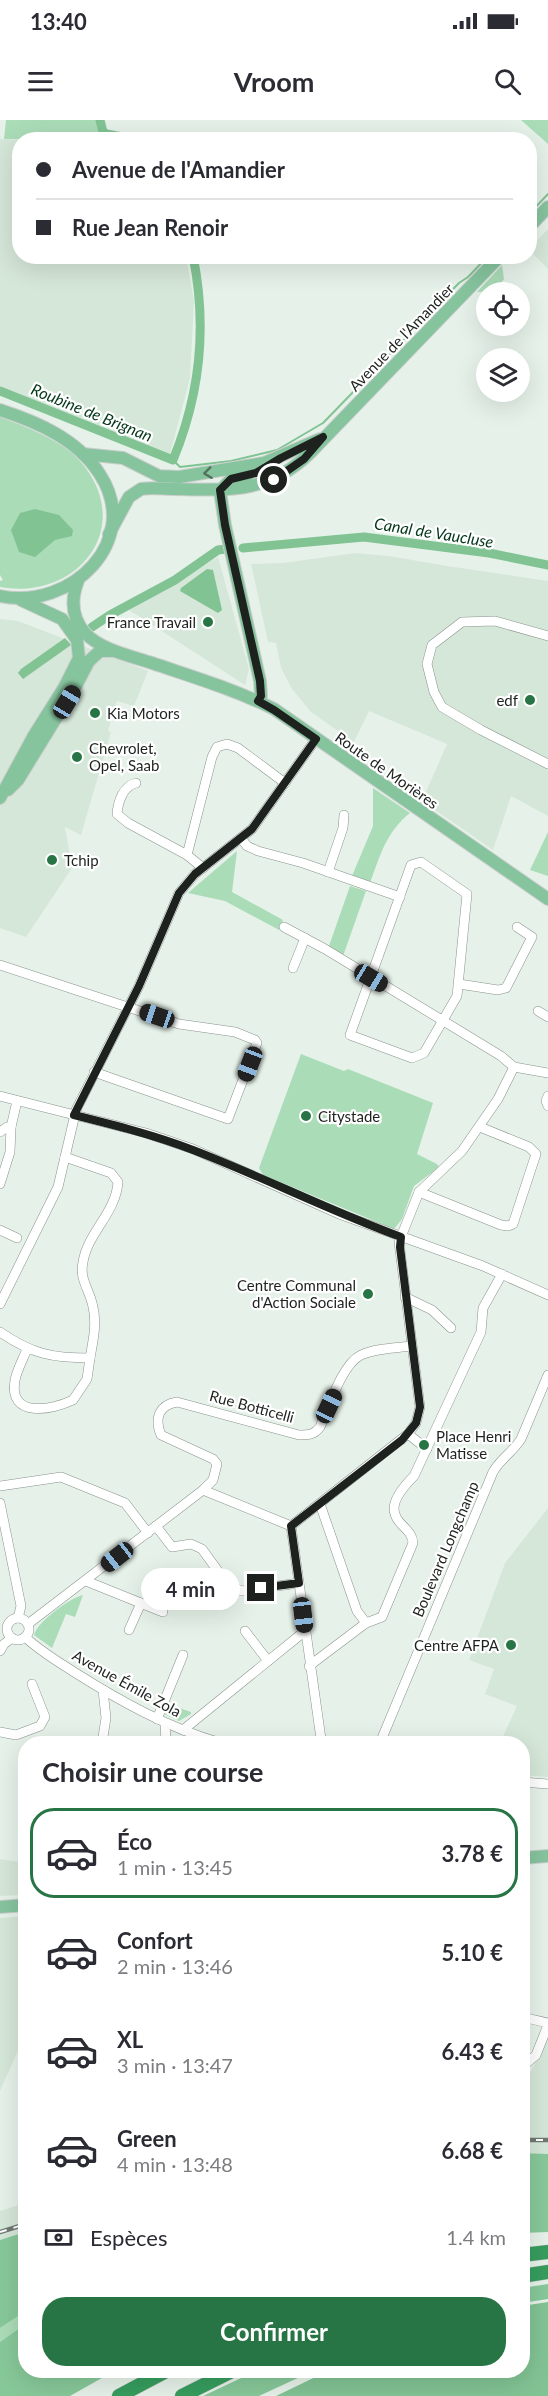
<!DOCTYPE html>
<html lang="fr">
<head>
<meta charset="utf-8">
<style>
  body { margin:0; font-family:Lato,sans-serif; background:#f7f7f7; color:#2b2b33; height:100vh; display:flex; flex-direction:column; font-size:22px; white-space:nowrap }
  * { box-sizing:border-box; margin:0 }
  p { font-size:20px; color:#7c7c81 }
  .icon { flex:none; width:33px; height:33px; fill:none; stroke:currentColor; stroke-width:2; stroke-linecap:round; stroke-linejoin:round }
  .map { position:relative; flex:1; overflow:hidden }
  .side { position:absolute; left:18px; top:1616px; width:512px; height:642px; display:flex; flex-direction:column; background:#fff; border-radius:24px; box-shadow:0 6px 24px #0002 }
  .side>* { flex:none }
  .top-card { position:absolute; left:12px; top:12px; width:525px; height:132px; border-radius:24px; box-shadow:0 6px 24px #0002; display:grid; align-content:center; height:132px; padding:0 24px; background:#fff }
  .tools { position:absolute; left:476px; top:162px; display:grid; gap:12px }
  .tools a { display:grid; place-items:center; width:54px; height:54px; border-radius:50%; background:#fff; box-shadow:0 6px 24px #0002; font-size:30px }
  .end { position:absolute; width:27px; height:27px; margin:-14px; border:8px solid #1e221f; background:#fff; box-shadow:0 0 0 3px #fff }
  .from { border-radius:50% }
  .bubble { position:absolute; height:42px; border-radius:21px; background:#fff; box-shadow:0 6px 24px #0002; font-size:20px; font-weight:700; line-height:42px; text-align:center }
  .car { position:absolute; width:18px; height:36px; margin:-18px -9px; border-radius:8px; box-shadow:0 0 4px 2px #0007; background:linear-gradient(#222 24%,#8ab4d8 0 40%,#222 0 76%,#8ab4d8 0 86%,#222 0) }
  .top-card b { display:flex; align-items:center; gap:21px; height:57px; font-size:22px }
  .top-card b+b { border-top:2px solid #e1e1e2 }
  .top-card i { width:15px; height:15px; background:#2b2b33 }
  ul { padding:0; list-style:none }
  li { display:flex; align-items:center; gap:18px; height:90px; margin:0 12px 9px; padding:0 12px; border:3px solid transparent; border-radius:24px }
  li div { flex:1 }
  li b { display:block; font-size:22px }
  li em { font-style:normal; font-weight:700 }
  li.on { border-color:#277544 }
  li>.icon { width:54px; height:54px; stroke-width:1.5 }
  h2 { padding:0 24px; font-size:27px; line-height:72px }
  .pay { display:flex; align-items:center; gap:15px; height:66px; padding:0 24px; font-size:22px }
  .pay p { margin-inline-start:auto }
  .primary-button { display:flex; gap:12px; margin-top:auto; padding:12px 24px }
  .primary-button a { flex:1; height:69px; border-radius:24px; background:#277544; color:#fff; font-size:24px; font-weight:700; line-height:69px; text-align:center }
  .status { display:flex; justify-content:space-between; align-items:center; height:42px; padding:0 30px; background:#fff; direction:ltr }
  .status svg { height:16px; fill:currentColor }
  header { display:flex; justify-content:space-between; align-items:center; height:78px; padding:0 24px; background:#fff; font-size:27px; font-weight:700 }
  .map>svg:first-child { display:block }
</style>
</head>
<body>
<div class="status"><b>13:40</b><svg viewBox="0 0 49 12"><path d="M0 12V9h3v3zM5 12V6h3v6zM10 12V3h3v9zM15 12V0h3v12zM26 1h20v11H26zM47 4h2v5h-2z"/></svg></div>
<header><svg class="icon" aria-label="menu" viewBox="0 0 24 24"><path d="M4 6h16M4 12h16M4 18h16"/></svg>Vroom<svg class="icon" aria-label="search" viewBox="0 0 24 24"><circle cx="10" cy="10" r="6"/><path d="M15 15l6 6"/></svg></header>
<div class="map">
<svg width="548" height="2276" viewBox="0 0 548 2276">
  <rect width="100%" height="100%" fill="#e6f2e9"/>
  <g fill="#d5e7d9">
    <polygon points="0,19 19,20 20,136 186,137 194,180 190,258 170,334 0,266"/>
    <polygon points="548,109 548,149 530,131 530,128"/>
    <polygon points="355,433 389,436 447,446 548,461 548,696 511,676 493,730 422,681 447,624 369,591 354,622 311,592 292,569 281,548 276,523 268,522 251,444 283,443"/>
    <polygon points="218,437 249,549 245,565 129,490"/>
    <polygon points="0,499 18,501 148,551 134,586 117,581 108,611 111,612 81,715 65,707 72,748 26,817 0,808"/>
    <polygon points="548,1388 548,1657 522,1655 522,1623 500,1623 517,1586 485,1574 494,1549 469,1540 505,1443"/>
    <polygon points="0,1739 25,1743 25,1775 0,1776"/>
    <polygon points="25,1796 25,1915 0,1971 0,1798"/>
    <polygon points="548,1918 548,2034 522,2033 522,1969"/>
    <polygon points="25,2083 25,2112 0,2120 0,2091"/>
  </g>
  <g fill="#abdcb8">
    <path d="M6,0H96C100,11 101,16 113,18L112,20L4,19Z"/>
    <polygon points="521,0 548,0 548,24"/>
    <polygon points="502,145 504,159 495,171 477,172"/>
    <path d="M0,297C25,306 63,321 80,341C137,406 78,481 0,467V461L3,460L0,455Z"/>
    <path d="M373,668L410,693C386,712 380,736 370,763L352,756L373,706Z"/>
    <polygon points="548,712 548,756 530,750"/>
    <polygon points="237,731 232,772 283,800 279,810 225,781 188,773"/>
    <polygon points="350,766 366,771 343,836 329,826"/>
    <polygon points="301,934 344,951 348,949 433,983 417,1034 437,1044 439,1047 414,1066 402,1099 394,1109 263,1055 259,1048"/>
    <path d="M83,1475L75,1497L66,1494L52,1528L34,1515C38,1501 70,1478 83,1475Z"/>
    <polygon points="168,1584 191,1592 191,1594 179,1601 164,1594"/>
    <polygon points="20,2195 25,2204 0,2222 0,2208"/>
  </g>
  <g fill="#87c899">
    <polygon points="522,2033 548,2034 548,2112 522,2113"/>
    <polygon points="25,2112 25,2202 20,2195 0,2208 0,2120"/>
    <polygon points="548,2164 548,2179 522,2183 522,2168"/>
    <polygon points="25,2204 26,2250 116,2250 70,2276 0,2276 0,2222"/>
    <polygon points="258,2250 315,2250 259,2276 203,2276"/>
  </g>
  <g fill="#82c394">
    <polygon points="35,389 59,395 73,410 72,416 55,420 35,437 19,432 11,410 20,393"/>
    <polygon points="207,449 213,450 222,490 218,493 180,471 181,468"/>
    <polygon points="65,518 71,525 23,559 18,553 21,549"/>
    <polygon points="548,2182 548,2276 276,2276 330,2250 522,2250 522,2186"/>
  </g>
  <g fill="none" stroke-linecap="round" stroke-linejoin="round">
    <g stroke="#82c394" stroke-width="2">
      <polyline points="530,93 548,74"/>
      <polyline points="173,340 180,347 231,341 277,330 323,303 459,163 468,157 488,136"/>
    </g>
    <g stroke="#82c394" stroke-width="9">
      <polyline points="100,0 103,12 107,14 138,20"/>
      <path d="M0,271L173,340C200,275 207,205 193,136"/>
      <polyline points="243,428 364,417 489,433 548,445"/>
      <polyline points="92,507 110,495 175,460 218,430 226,429"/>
    </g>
    <defs>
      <g id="minor">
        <polyline points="548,516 495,501 462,502 432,525 427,544 434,572 442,587 481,610 548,644"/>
        <path d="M136,663C123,666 118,682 117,694L128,703L187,735L203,748"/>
        <polyline points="241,718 247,726 258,731 303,743 400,777"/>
        <polyline points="187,735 212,637 217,627 227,624 238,628 285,663"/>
        <polygon points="421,742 467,774 457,876 424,933 412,938 350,915 411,745"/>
        <polyline points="328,752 343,708 344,695"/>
        <polyline points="284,807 325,829 501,936 514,947 548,953"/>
        <polyline points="0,845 179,904 235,912 255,920 257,923 228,999 94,952"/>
        <polyline points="293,848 305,818"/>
        <polyline points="459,864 498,870 506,868 532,817 517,807"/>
        <polyline points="538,891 548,897"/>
        <polyline points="0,976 146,1013 193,1029 339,1094 483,1146 548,1175"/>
        <polyline points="548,976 546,981 548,986"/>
        <polyline points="0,1012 7,1007 11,1007"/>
        <polyline points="0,1064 10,1032 11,1007 17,981"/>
        <polyline points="419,1072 501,1105 508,1106 513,1104 536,1034 529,1027 480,1007"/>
        <polyline points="0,1110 17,1118"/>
        <polyline points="405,1177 432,1190 451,1208"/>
        <polyline points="0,1184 58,1067 76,990 139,866 179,773 195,754 252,709 316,619"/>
        <path d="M0,1212C32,1234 52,1238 90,1238C93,1221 97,1204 93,1187C90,1170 79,1160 83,1142C88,1112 116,1093 118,1062L111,1053L65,1037"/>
        <path d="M27,1229C23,1239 17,1250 15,1260C8,1299 52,1290 73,1280L87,1259L90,1238"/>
        <polyline points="408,1314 427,1329"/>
        <polyline points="0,1366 61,1357 125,1383 148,1413"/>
        <path d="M203,1370L213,1360L217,1344L213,1339L161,1315C154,1298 159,1285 177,1282L299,1315C309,1315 314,1315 320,1307C329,1287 342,1244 361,1235C377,1228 395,1228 412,1226"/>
        <polyline points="0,1383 21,1486 18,1498"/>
        <polyline points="320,1384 357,1491 366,1503"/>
        <polyline points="156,1406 172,1427 191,1424 202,1429 228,1465 242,1471 299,1463"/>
        <polyline points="291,1406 321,1619 319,1623"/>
        <polyline points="86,1461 163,1492"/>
        <circle cx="18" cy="1509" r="11"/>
        <polyline points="28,1504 203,1370 291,1406 408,1314 416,1303 420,1287 399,1122 419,1072 462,1031 498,979 514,947"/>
        <polyline points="129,1510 141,1483"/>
        <polyline points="245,1511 268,1541"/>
        <path d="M25,1517C40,1531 57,1541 74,1552C120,1581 168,1608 221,1623"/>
        <polyline points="0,1531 4,1524 12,1518"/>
        <path d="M309,1546L366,1503L382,1497L413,1423C412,1409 398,1406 395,1394C390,1381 406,1364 414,1356L481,1212L483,1188L502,1154"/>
        <polyline points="157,1599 183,1535"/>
        <polyline points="165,1603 166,1623"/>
        <polyline points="183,1610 305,1511"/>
        <polyline points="0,1612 16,1615 40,1606 45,1597 32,1564"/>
        <polyline points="102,1623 106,1598 103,1570"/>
        <path d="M380,1623L493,1352C500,1339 513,1332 521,1319L548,1255"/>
        <polyline points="522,1662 548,1664"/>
        <polyline points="522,1897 548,1903"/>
        <polyline points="522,1947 536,1935 548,1905"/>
      </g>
      <g id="major">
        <polyline points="530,106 548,87"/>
        <path d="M0,290C37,302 77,319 99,353C144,420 71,491 0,476"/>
        <polyline points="83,334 123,338 159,356 179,357 264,343 320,319"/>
        <polyline points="220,371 225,405 260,561 261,576 258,581"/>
        <polyline points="220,371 231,359 248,355"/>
        <path d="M109,414L129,377L141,369C152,367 163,369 174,369C228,370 268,374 310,333L500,136"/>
        <path d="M78,461C71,479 71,497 85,513C101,530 131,536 152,543C193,557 236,570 274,589L548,779"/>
        <polyline points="8,670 18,660 77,564 89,541 100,531 112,531"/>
        <polyline points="0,678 33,617 65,566 79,538 77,520 62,499 21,480"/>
        <polyline points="522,1738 548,1736"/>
        <polyline points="0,1787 26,1785"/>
      </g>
      <g id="highway">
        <polyline points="522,2135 548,2132"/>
        <polyline points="522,2156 548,2152"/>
        <polyline points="119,2276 168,2250"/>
        <polyline points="182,2276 234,2250"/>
      </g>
    </defs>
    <use href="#minor" stroke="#89938b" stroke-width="10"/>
    <use href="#major" stroke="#cecece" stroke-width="14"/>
    <use href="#highway" stroke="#cecece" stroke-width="15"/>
    <use href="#minor" stroke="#fff" stroke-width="9"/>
    <use href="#major" stroke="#86c49e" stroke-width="12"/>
    <use href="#highway" stroke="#369d5d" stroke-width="14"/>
    <defs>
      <g id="rail">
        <polyline points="522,2020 548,2020"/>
        <polyline points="0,2112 26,2104"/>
      </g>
    </defs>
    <use href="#rail" stroke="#707872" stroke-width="4.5"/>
    <use href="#rail" stroke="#fff" stroke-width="2" stroke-dasharray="7" stroke-linecap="butt"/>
  </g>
  <defs><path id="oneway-chevron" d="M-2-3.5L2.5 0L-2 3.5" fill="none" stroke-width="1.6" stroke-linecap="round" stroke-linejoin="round" transform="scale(1.5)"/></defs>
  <use stroke="#52735e" href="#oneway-chevron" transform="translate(208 353) rotate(173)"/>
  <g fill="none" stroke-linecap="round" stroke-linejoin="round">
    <path stroke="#1e221f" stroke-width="8" d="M261,1468L299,1463L291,1406L402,1320L416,1303L420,1287L400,1127L401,1117C330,1091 263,1057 193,1030C154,1015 114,1005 74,995L139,866L179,773L195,754L252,709L316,619L274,590L258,581L261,576L260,561L225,405L220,370L231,359L256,353L281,338L323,317L304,339L274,360"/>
  </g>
  <g fill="#277544" stroke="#fff" stroke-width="2">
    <circle cx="208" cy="502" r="6"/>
    <circle cx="530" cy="580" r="6"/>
    <circle cx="95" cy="593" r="6"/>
    <circle cx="77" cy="637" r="6"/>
    <circle cx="52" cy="740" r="6"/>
    <circle cx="306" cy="996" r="6"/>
    <circle cx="368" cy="1174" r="6"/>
    <circle cx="424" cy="1325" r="6"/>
    <circle cx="511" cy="1525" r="6"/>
  </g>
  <g text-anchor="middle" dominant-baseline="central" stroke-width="4.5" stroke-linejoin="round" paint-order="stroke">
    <g font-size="15" fill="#1e221f" stroke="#fff">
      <text transform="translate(401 217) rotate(-46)">Avenue de l'Amandier</text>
      <text transform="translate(387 650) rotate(35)">Route de Morières</text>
      <text transform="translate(252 1286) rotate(15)">Rue Botticelli</text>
      <text transform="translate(445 1429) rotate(-67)">Boulevard Longchamp</text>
      <text transform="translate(127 1563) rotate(29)">Avenue Émile Zola</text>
    </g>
    <g font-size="15" fill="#1e221f" stroke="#fff" text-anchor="start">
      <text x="196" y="502" text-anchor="end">France Travail</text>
      <text x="518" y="580" text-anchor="end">edf</text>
      <text x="107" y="593">Kia Motors</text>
      <text x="89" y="628">Chevrolet,<tspan x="89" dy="17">Opel, Saab</tspan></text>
      <text x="64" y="740">Tchip</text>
      <text x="318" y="996">Citystade</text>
      <text x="356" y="1165" text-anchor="end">Centre Communal<tspan x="356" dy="17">d'Action Sociale</tspan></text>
      <text x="436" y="1316">Place Henri<tspan x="436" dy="17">Matisse</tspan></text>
      <text x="499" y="1525" text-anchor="end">Centre AFPA</text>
    </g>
    <g font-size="16" font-style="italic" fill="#033719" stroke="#fff">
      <text transform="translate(92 292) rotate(22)">Roubine de Brignan</text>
      <text transform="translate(434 412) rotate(9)">Canal de Vaucluse</text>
    </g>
  </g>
</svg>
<div class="tools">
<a><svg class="icon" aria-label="locate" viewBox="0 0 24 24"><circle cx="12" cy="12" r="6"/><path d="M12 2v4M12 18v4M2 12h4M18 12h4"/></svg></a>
<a><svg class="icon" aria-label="layers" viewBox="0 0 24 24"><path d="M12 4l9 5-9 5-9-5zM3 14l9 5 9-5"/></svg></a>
</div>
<i class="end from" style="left:274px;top:360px"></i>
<i class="end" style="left:261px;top:1468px"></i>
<div class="bubble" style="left:141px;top:1448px;width:99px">4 min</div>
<i class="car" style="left:67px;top:582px;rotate:31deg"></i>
<i class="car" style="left:371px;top:858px;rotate:121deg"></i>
<i class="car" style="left:157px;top:896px;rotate:289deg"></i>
<i class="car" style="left:250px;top:944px;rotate:201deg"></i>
<i class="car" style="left:329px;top:1286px;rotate:25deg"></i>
<i class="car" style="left:117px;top:1437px;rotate:232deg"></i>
<i class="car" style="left:303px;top:1495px;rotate:173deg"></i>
<div class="top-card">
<b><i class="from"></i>Avenue de l'Amandier</b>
<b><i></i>Rue Jean Renoir</b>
</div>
<section class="side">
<h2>Choisir une course</h2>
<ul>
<li class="on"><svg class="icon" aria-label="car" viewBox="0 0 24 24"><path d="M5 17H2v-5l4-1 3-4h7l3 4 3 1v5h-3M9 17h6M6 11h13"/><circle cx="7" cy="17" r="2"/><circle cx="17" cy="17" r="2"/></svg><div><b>Éco</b><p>1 min · 13:45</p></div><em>3.78 €</em></li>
<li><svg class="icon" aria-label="car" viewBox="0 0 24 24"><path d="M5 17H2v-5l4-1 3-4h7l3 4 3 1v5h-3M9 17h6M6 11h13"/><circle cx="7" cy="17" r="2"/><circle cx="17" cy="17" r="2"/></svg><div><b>Confort</b><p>2 min · 13:46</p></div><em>5.10 €</em></li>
<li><svg class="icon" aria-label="car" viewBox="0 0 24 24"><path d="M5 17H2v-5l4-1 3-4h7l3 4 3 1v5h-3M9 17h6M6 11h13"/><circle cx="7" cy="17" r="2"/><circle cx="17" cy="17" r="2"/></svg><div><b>XL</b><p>3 min · 13:47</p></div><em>6.43 €</em></li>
<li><svg class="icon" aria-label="car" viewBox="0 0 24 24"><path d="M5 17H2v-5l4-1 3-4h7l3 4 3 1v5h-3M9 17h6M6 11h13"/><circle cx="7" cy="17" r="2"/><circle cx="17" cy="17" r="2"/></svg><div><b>Green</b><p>4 min · 13:48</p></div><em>6.68 €</em></li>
</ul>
<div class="pay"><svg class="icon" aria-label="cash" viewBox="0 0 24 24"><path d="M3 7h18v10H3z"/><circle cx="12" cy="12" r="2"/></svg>Espèces<p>1.4 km</p></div>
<div class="primary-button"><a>Confirmer</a></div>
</section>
</div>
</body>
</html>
